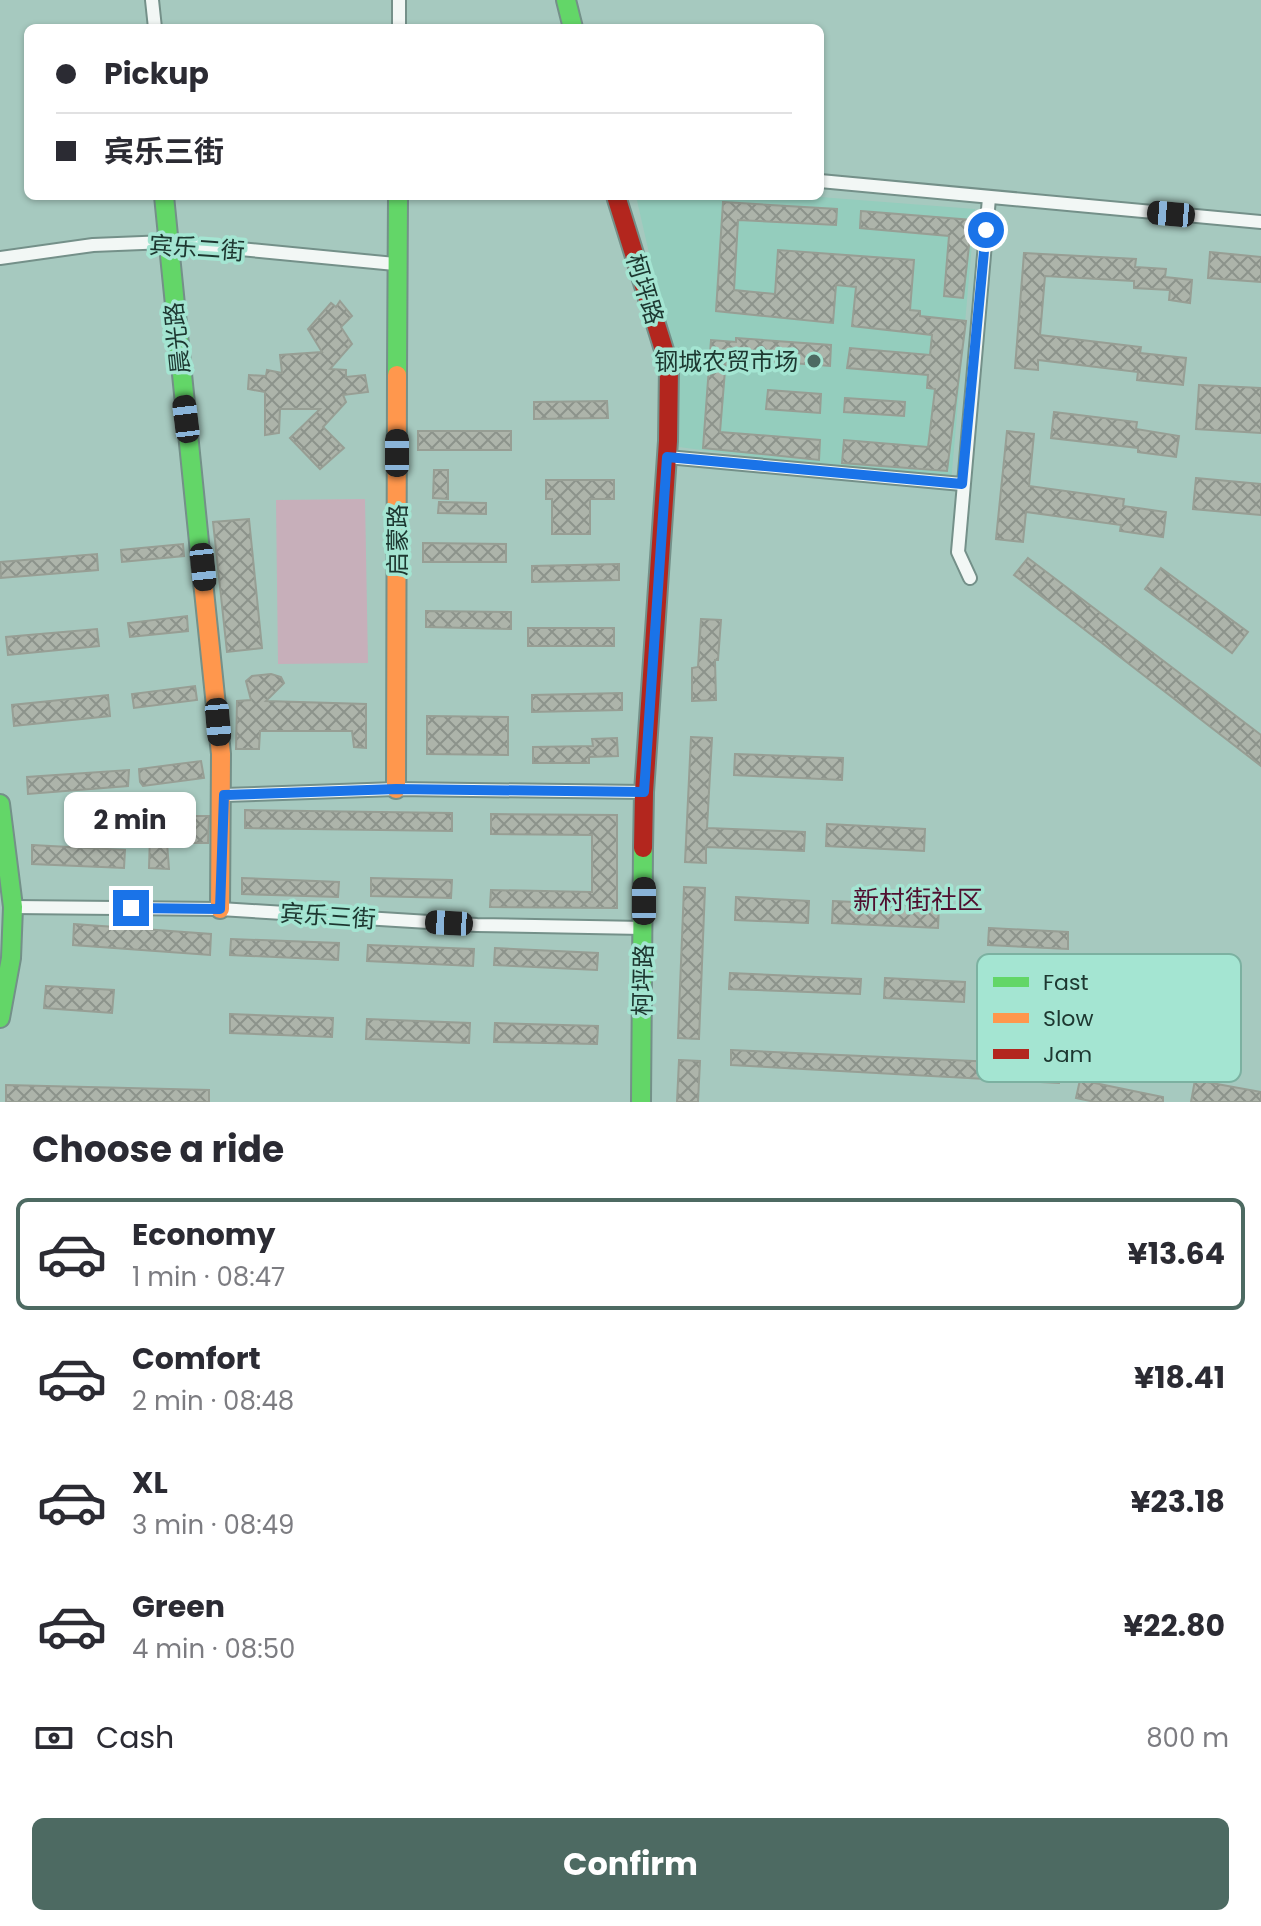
<!DOCTYPE html>
<html lang="en">
<head>
<meta charset="utf-8">
<style>
  body { margin:0; font-family:Poppins,"Noto Sans SC",sans-serif; background:#f2f2f3; color:#2b2b33; height:100vh; display:flex; flex-direction:column; font-size:30px; white-space:nowrap }
  * { box-sizing:border-box; margin:0 }
  p { font-size:26px; color:#7c7c81 }
  .icon { flex:none; width:44px; height:44px; fill:none; stroke:currentColor; stroke-width:2; stroke-linecap:round; stroke-linejoin:round }
  .map { position:relative; height:1102px; overflow:hidden }
  .side { display:flex; flex-direction:column; background:#fff; flex:1 }
  .side>* { flex:none }
  .banner { position:absolute; left:24px; top:24px; width:800px; height:176px; border-radius:12px; box-shadow:0 2px 6px #0004; display:grid; align-content:center; height:176px; padding:0 32px; background:#fff }
  .end { position:absolute; width:36px; height:36px; margin:-18px; border:10px solid #1a73e8; background:#fff; box-shadow:0 0 0 4px #fff }
  .from { border-radius:50% }
  .bubble { position:absolute; height:56px; border-radius:12px; background:#fff; box-shadow:0 2px 6px #0004; font-size:26px; font-weight:700; line-height:56px; text-align:center }
  .car { position:absolute; width:24px; height:48px; margin:-24px -12px; border-radius:10px; box-shadow:0 0 6px 2px #0007; background:linear-gradient(#222 24%,#8ab4d8 0 40%,#222 0 76%,#8ab4d8 0 86%,#222 0) }
  .banner b { display:flex; align-items:center; gap:28px; height:76px; font-size:30px }
  .banner b+b { border-top:2px solid #e1e1e2 }
  .banner i { width:20px; height:20px; background:#2b2b33 }
  ul { padding:0; list-style:none }
  li { display:flex; align-items:center; gap:24px; height:112px; margin:0 16px 12px; padding:0 16px; border:4px solid transparent; border-radius:12px }
  li div { flex:1 }
  li b { display:block; font-size:30px }
  li em { font-style:normal; font-weight:700 }
  li.selected { border-color:#4d6a62 }
  li>.icon { width:72px; height:72px; stroke-width:1.5 }
  h2 { padding:0 32px; font-size:36px; line-height:96px }
  .pay { display:flex; align-items:center; gap:20px; height:88px; padding:0 32px; font-size:30px }
  .pay p { margin-inline-start:auto }
  .primary-button { display:flex; gap:16px; margin-top:auto; padding:16px 32px }
  .primary-button a { flex:1; height:92px; border-radius:12px; background:#4d6a62; color:#fff; font-size:32px; font-weight:700; line-height:92px; text-align:center }
  .map>svg:first-child { display:block }
</style>
</head>
<body>
<div class="map">
<svg width="1261" height="1102" viewBox="0 0 1261 1102">
  <defs>
    <pattern id="building-cross-hatch" width="8" height="8" patternUnits="userSpaceOnUse" patternTransform="scale(2)"><rect width="8" height="8" fill="#adb4aa"/><path d="M0 0l8 8M0 8l8-8" fill="none" stroke="#8c938b"/></pattern>
  </defs>
  <rect width="100%" height="100%" fill="#a6c9bf"/>
  <polygon fill="#94cdbd" points="636,196 807,196 975,209 951,483 679,447 654,275"/>
  <polygon fill="#c7afba" points="365,499 368,663 278,664 276,500"/>
  <g fill="url(#building-cross-hatch)" stroke="#979e94" stroke-width="2">
    <polygon points="723,202 837,209 836,225 738,220 734,290 775,294 778,250 914,260 910,310 920,311 920,316 966,321 947,471 842,463 844,440 928,447 935,389 927,388 928,375 847,368 850,348 930,355 932,335 852,326 856,287 836,285 833,323 716,311"/>
    <polygon points="861,211 972,220 963,298 944,296 949,236 860,228"/>
    <polygon points="1210,252 1261,257 1261,282 1208,278"/>
    <polygon points="1024,253 1136,259 1135,267 1166,269 1165,277 1192,280 1190,303 1169,300 1170,290 1134,288 1134,281 1045,276 1040,335 1141,347 1140,353 1186,358 1183,385 1137,380 1138,372 1038,360 1038,370 1015,368"/>
    <polygon points="340,301 352,316 341,327 352,344 330,369 346,370 346,377 365,375 368,392 343,395 346,402 323,427 344,448 320,469 290,438 320,409 280,409 279,433 265,435 265,392 248,389 249,375 266,376 267,370 282,373 280,355 322,352 308,329 331,303 336,307"/>
    <polygon points="736,338 831,345 830,366 726,358 720,432 820,440 819,460 703,448 711,340 736,342"/>
    <polygon points="1199,385 1261,388 1261,433 1196,429"/>
    <polygon points="768,390 821,394 820,413 766,409"/>
    <polygon points="845,398 905,402 904,416 844,412"/>
    <polygon points="607,401 608,418 534,419 534,402"/>
    <polygon points="1054,412 1137,422 1136,429 1179,436 1176,457 1138,452 1138,448 1051,438"/>
    <rect x="418" y="431" width="93" height="19"/>
    <polygon points="1007,431 1034,434 1029,486 1124,499 1123,506 1166,512 1163,537 1120,531 1121,525 1026,512 1023,542 996,539"/>
    <polygon points="434,470 448,470 448,499 433,498"/>
    <polygon points="1196,478 1261,484 1261,515 1193,509"/>
    <polygon points="546,480 614,480 614,499 590,499 590,534 552,534 552,499 546,499"/>
    <polygon points="439,502 486,503 486,514 438,513"/>
    <polygon points="249,519 262,648 227,652 213,522"/>
    <polygon points="423,543 506,544 506,562 423,562"/>
    <polygon points="183,544 184,556 122,562 121,550"/>
    <polygon points="97,554 98,570 1,578 0,562"/>
    <polygon points="1028,558 1261,735 1261,766 1014,575"/>
    <polygon points="619,564 619,580 532,582 532,566"/>
    <polygon points="1161,568 1248,632 1232,653 1145,589"/>
    <polygon points="426,611 511,612 511,629 426,627"/>
    <polygon points="187,616 188,631 130,637 128,623"/>
    <polygon points="701,619 721,620 718,660 715,660 716,700 692,701 692,668 698,667"/>
    <rect x="528" y="628" width="86" height="18"/>
    <polygon points="97,629 99,646 8,655 6,637"/>
    <polygon points="271,674 281,677 284,683 266,701 366,704 366,748 354,747 352,731 260,731 259,749 236,749 237,701 251,700 246,681 252,676"/>
    <polygon points="195,686 197,700 134,708 132,694"/>
    <polygon points="622,693 622,710 532,712 532,695"/>
    <polygon points="108,695 110,716 14,726 12,705"/>
    <polygon points="427,716 508,717 508,755 427,754"/>
    <polygon points="691,737 712,738 707,828 805,832 804,851 706,847 706,863 685,862"/>
    <polygon points="617,738 618,756 589,757 589,763 533,763 533,747 593,746 592,739"/>
    <polygon points="735,754 843,758 842,780 734,775"/>
    <polygon points="201,761 204,778 143,786 140,782 139,769"/>
    <polygon points="129,770 128,786 28,794 27,777"/>
    <polygon points="164,803 169,869 149,868 150,835 144,836 142,805"/>
    <polygon points="245,810 452,813 452,831 245,828"/>
    <polygon points="491,814 617,815 617,908 490,907 491,890 592,892 592,835 491,834"/>
    <polygon points="185,816 209,816 208,843 186,843"/>
    <polygon points="827,824 925,829 924,851 826,846"/>
    <polygon points="32,845 125,850 124,868 32,864"/>
    <polygon points="242,878 339,882 338,897 242,894"/>
    <polygon points="371,878 452,880 451,898 371,896"/>
    <polygon points="684,887 705,888 699,1039 678,1038"/>
    <polygon points="736,897 809,901 808,923 735,920"/>
    <polygon points="833,901 939,906 938,928 832,923"/>
    <polygon points="74,924 211,934 210,955 73,945"/>
    <polygon points="989,928 1068,932 1068,949 988,945"/>
    <polygon points="231,939 339,943 338,960 230,955"/>
    <polygon points="368,945 474,949 473,966 367,961"/>
    <polygon points="495,948 598,953 597,970 494,965"/>
    <polygon points="730,973 861,979 860,994 729,989"/>
    <polygon points="885,978 965,982 964,1002 884,998"/>
    <polygon points="46,986 114,990 112,1013 44,1008"/>
    <polygon points="230,1014 333,1018 332,1037 230,1033"/>
    <polygon points="367,1019 470,1023 469,1043 366,1039"/>
    <polygon points="495,1023 598,1026 597,1044 494,1042"/>
    <polygon points="731,1050 1061,1065 1059,1083 731,1065"/>
    <polygon points="679,1060 700,1061 698,1102 677,1102"/>
    <polygon points="1080,1080 1163,1097 1163,1102 1095,1102 1076,1098"/>
    <polygon points="1195,1080 1261,1092 1261,1102 1191,1102"/>
    <polygon points="6,1085 209,1090 209,1102 6,1102"/>
  </g>
  <g fill="none" stroke-linecap="round" stroke-linejoin="round">
    <defs>
      <g id="street">
        <polyline points="152,0 155,28"/>
        <polyline points="399,28 399,0"/>
        <polyline points="820,181 1261,222"/>
        <polyline points="0,258 93,245 167,242 395,264"/>
        <polyline points="667,457 962,484"/>
        <polyline points="970,578 958,552 989,198"/>
        <polyline points="224,795 396,789 644,792"/>
        <polyline points="13,907 220,909 477,925 643,928"/>
      </g>
      <g id="fast">
        <polyline points="566,0 573,28"/>
        <polyline points="164,196 201,562"/>
        <polyline points="397,375 398,196"/>
        <polyline points="0,804 13,907 11,958 0,1018"/>
        <polyline points="641,1102 643,848"/>
      </g>
      <g id="slow">
        <polyline points="201,562 221,754 220,909"/>
        <polyline points="396,789 397,375"/>
      </g>
      <polyline id="jam" points="616,196 669,366 668,441 644,792 643,848"/>
    </defs>
    <use href="#street" stroke="#749089" stroke-width="16"/>
    <use href="#fast" stroke="#749089" stroke-width="22"/>
    <use href="#slow" stroke="#749089" stroke-width="22"/>
    <use href="#jam" stroke="#749089" stroke-width="22"/>
    <use href="#street" stroke="#f2f7f5" stroke-width="12"/>
    <use href="#fast" stroke="#63d668" stroke-width="18"/>
    <use href="#slow" stroke="#ff974d" stroke-width="18"/>
    <use href="#jam" stroke="#b3261e" stroke-width="18"/>
  </g>
  <g fill="none" stroke-linecap="round" stroke-linejoin="round">
    <polyline stroke="#1a73e8" stroke-width="10" points="131,908 220,909 224,795 396,789 644,792 667,457 962,484 986,230"/>
  </g>
  <circle fill="#4d6a62" stroke="#a4e5d2" stroke-width="3" cx="814" cy="361" r="8"/>
  <g text-anchor="middle" dominant-baseline="central" stroke-width="7" stroke-linejoin="round" paint-order="stroke">
    <g font-size="24" fill="#1d3730" stroke="#a4e5d2">
      <text transform="translate(197 248) rotate(4)">宾乐二街</text>
      <text transform="translate(645 289) rotate(73)">柯坪路</text>
      <text transform="translate(177 338) rotate(-96)">晨光路</text>
      <text transform="translate(397 540) rotate(-90)">启蒙路</text>
      <text transform="translate(328 916) rotate(4)">宾乐三街</text>
      <text transform="translate(643 980) rotate(-89)">柯坪路</text>
    </g>
    <g font-size="24" fill="#1d3730" stroke="#a4e5d2" text-anchor="end">
      <text x="798" y="361">钢城农贸市场</text>
    </g>
    <g font-size="26" fill="#500f2f" stroke="#a4e5d2">
      <text x="918" y="900">新村街社区</text>
    </g>
  </g>
  <rect x="977" y="954" width="264" height="128" rx="12" fill="#a4e5d2" stroke="#7cb1a1" stroke-width="2"/>
  <rect x="993" y="977" width="36" height="10" fill="#63d668"/>
  <rect x="993" y="1013" width="36" height="10" fill="#ff974d"/>
  <rect x="993" y="1049" width="36" height="10" fill="#b3261e"/>
  <g font-size="22" fill="#1d3730">
    <text x="1043" y="990">Fast</text>
    <text x="1043" y="1026">Slow</text>
    <text x="1043" y="1062">Jam</text>
  </g>
</svg>
<i class="end from" style="left:986px;top:230px"></i>
<i class="end" style="left:131px;top:908px"></i>
<div class="bubble" style="left:64px;top:792px;width:132px">2 min</div>
<i class="car" style="left:1171px;top:214px;rotate:275deg"></i>
<i class="car" style="left:186px;top:419px;rotate:353deg"></i>
<i class="car" style="left:397px;top:453px;rotate:0deg"></i>
<i class="car" style="left:203px;top:567px;rotate:174deg"></i>
<i class="car" style="left:218px;top:722px;rotate:175deg"></i>
<i class="car" style="left:644px;top:901px;rotate:0deg"></i>
<i class="car" style="left:449px;top:923px;rotate:273deg"></i>
<div class="banner">
<b><i class="from"></i>Pickup</b>
<b><i></i>宾乐三街</b>
</div>
</div>
<section class="side">
<h2>Choose a ride</h2>
<ul>
<li class="selected"><svg class="icon" aria-label="car" viewBox="0 0 24 24"><path d="M5 17H2v-5l4-1 3-4h7l3 4 3 1v5h-3M9 17h6M6 11h13"/><circle cx="7" cy="17" r="2"/><circle cx="17" cy="17" r="2"/></svg><div><b>Economy</b><p>1 min · 08:47</p></div><em>¥13.64</em></li>
<li><svg class="icon" aria-label="car" viewBox="0 0 24 24"><path d="M5 17H2v-5l4-1 3-4h7l3 4 3 1v5h-3M9 17h6M6 11h13"/><circle cx="7" cy="17" r="2"/><circle cx="17" cy="17" r="2"/></svg><div><b>Comfort</b><p>2 min · 08:48</p></div><em>¥18.41</em></li>
<li><svg class="icon" aria-label="car" viewBox="0 0 24 24"><path d="M5 17H2v-5l4-1 3-4h7l3 4 3 1v5h-3M9 17h6M6 11h13"/><circle cx="7" cy="17" r="2"/><circle cx="17" cy="17" r="2"/></svg><div><b>XL</b><p>3 min · 08:49</p></div><em>¥23.18</em></li>
<li><svg class="icon" aria-label="car" viewBox="0 0 24 24"><path d="M5 17H2v-5l4-1 3-4h7l3 4 3 1v5h-3M9 17h6M6 11h13"/><circle cx="7" cy="17" r="2"/><circle cx="17" cy="17" r="2"/></svg><div><b>Green</b><p>4 min · 08:50</p></div><em>¥22.80</em></li>
</ul>
<div class="pay"><svg class="icon" aria-label="cash" viewBox="0 0 24 24"><path d="M3 7h18v10H3z"/><circle cx="12" cy="12" r="2"/></svg>Cash<p>800 m</p></div>
<div class="primary-button"><a>Confirm</a></div>
</section>
</body>
</html>
